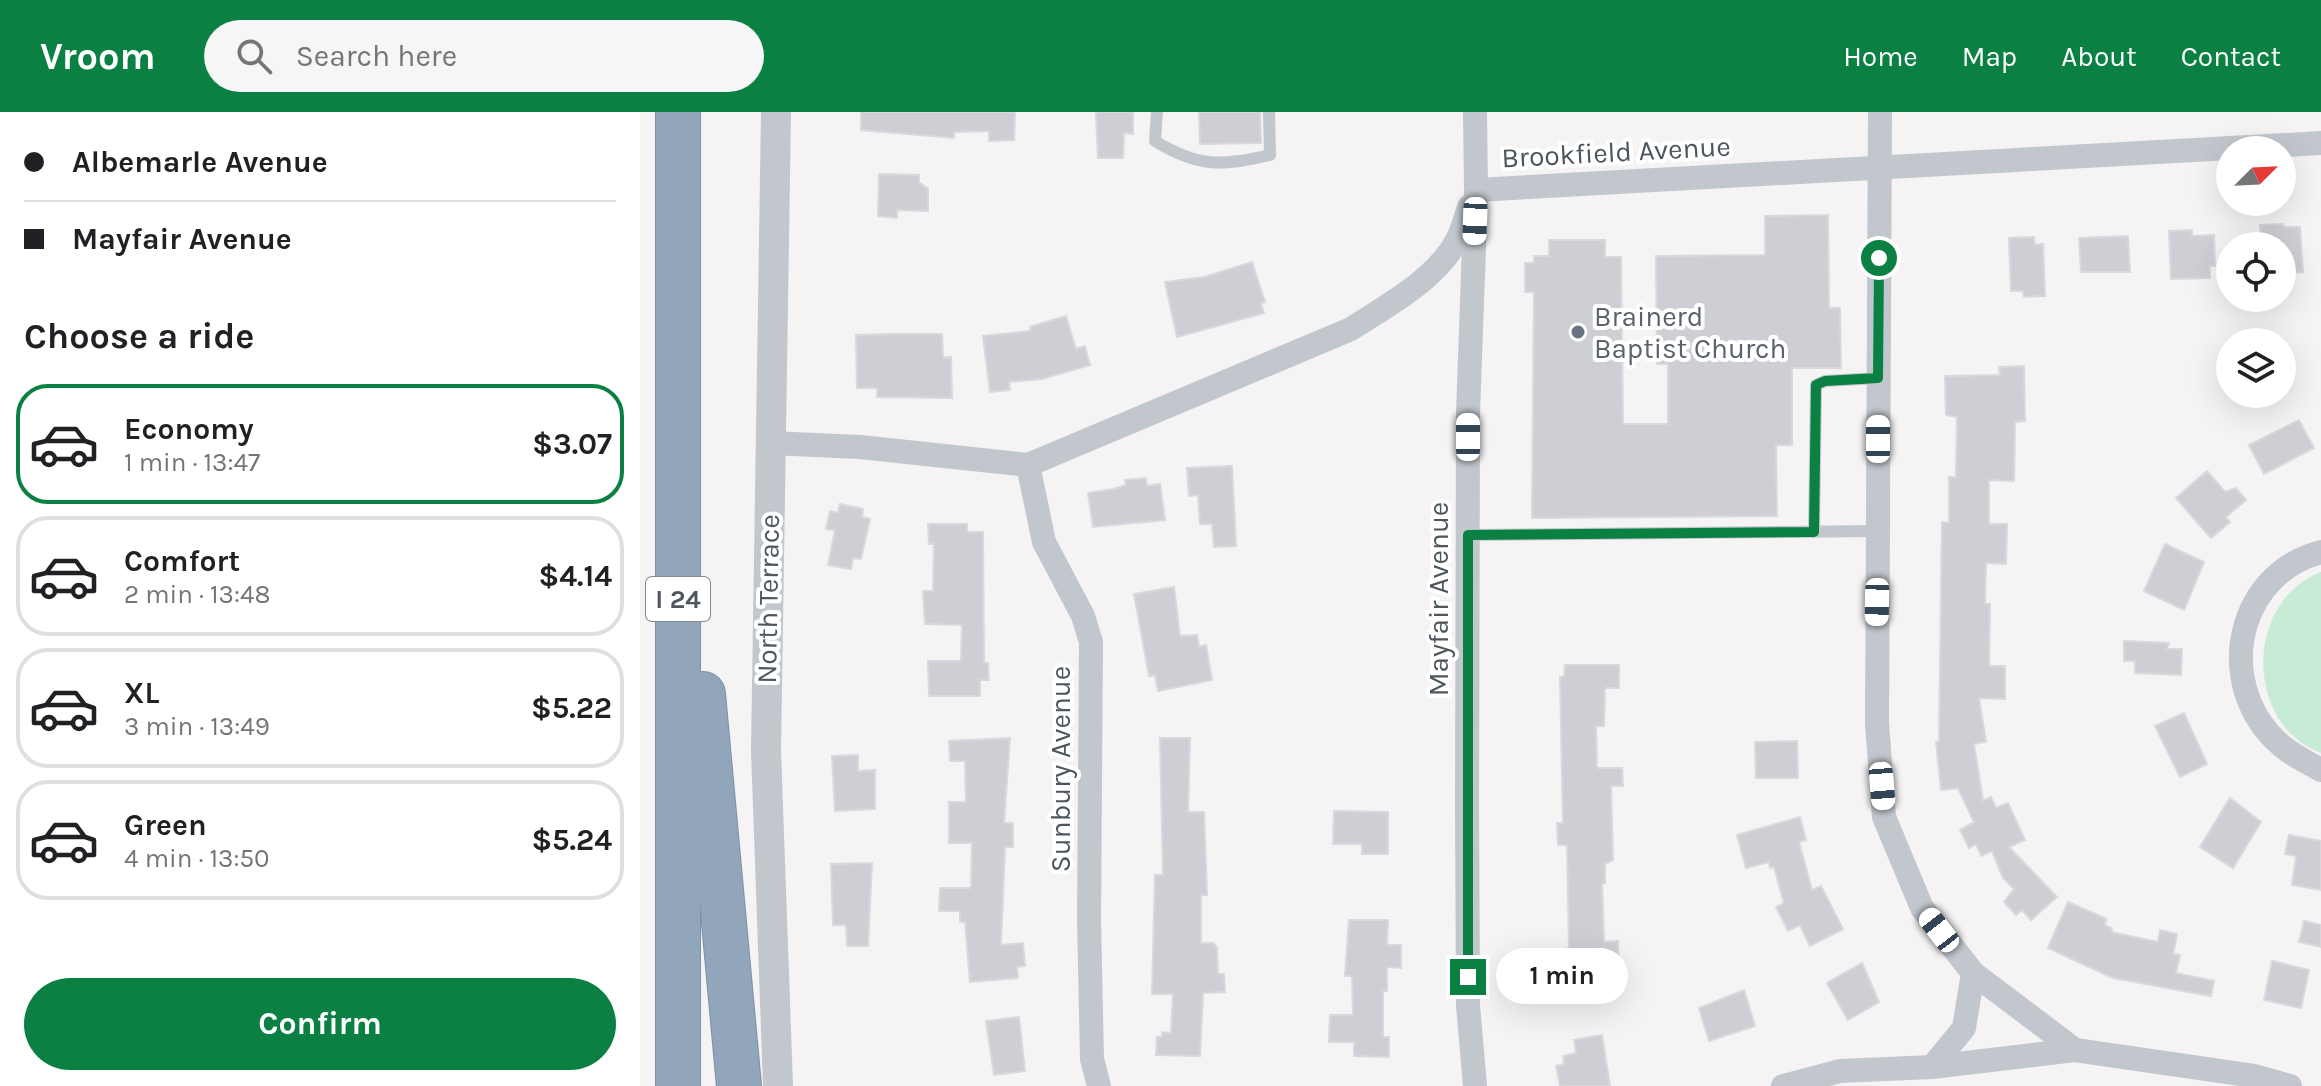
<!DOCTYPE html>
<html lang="en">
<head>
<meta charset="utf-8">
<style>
  body { margin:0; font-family:Karla,sans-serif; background:#f6f6f6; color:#202124; height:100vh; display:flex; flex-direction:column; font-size:30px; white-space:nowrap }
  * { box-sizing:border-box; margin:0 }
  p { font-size:26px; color:#757577 }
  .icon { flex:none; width:44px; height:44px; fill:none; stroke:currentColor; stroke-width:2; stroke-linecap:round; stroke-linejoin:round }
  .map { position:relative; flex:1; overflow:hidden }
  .details { display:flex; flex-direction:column; background:#fff; width:640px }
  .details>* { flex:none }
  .guide { display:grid; align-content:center; height:176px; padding:0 24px; background:#fff }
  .needle { width:52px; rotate:66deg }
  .fabs { position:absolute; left:1576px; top:24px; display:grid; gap:16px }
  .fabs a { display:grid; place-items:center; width:80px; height:80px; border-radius:50%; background:#fff; box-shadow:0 8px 32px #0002; font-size:40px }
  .end { position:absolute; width:36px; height:36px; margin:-18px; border:10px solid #0b8043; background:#fff; box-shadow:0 0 0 4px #fff }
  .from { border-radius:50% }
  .bubble { position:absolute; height:56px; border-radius:28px; background:#fff; box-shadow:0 8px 32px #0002; font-size:26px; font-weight:700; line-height:56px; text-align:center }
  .car { position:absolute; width:24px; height:48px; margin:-24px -12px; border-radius:10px; box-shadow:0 0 6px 2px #0007; background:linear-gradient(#fff 24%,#345 0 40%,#fff 0 76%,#345 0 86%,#fff 0) }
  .guide b { display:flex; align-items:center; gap:28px; height:76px; font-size:30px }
  .guide b+b { border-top:2px solid #e0e0e0 }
  .guide i { width:20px; height:20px; background:#202124 }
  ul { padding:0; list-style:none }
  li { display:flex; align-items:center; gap:24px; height:120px; margin:0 16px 12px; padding:0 8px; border:4px solid #e0e0e0; border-radius:32px }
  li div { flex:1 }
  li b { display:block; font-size:30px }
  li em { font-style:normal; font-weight:700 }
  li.active { border-color:#0b8043 }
  li>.icon { width:72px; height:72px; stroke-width:1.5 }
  h2 { padding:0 24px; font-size:36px; line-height:96px }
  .button { display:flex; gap:16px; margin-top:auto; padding:16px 24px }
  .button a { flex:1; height:92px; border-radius:48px; background:#0b8043; color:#fff; font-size:32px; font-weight:700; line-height:92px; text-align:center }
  header { display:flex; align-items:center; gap:48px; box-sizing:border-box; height:112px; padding:0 40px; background:#0b8043; color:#fff }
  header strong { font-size:38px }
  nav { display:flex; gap:44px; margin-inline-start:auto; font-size:28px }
  .search { width:560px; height:72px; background:#f6f6f6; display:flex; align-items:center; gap:20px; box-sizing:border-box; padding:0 28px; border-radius:44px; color:#757577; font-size:30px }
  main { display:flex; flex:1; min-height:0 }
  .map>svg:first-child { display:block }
</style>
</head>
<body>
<header>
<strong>Vroom</strong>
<div class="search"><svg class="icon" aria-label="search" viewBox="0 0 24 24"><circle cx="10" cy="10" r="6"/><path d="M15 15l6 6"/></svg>Search here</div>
<nav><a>Home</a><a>Map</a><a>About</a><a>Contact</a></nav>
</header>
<main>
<section class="details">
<div class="guide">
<b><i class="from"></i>Albemarle Avenue</b>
<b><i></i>Mayfair Avenue</b>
</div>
<h2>Choose a ride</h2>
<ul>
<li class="active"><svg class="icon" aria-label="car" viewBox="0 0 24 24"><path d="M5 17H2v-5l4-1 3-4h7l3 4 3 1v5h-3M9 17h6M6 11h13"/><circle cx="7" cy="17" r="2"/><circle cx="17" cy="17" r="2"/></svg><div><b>Economy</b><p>1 min · 13:47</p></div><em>$3.07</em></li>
<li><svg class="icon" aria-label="car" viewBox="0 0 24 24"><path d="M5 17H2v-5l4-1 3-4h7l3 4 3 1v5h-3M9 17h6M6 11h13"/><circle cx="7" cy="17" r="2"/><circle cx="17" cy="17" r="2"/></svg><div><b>Comfort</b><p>2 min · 13:48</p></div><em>$4.14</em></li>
<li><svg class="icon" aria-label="car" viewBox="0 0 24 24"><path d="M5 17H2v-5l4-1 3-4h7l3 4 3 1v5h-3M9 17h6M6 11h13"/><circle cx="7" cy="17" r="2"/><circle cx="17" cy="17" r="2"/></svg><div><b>XL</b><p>3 min · 13:49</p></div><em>$5.22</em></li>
<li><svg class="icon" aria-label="car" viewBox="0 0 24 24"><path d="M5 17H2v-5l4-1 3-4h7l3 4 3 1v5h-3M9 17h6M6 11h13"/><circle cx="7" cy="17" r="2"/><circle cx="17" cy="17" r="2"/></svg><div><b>Green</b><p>4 min · 13:50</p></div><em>$5.24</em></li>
</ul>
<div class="button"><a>Confirm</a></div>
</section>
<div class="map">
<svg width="1681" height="974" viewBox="0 0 1681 974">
  <rect width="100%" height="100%" fill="#f5f3f3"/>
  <path fill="#c8ebd6" d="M1681,460V641C1604,613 1604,489 1681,460Z"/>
  <g fill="#cecfd4" stroke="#d8d9dd" stroke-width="2">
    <polygon points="221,0 375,0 374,28 349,29 349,19 314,20 314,26 221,18"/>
    <polygon points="456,0 493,0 493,22 484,21 483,46 458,46"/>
    <polygon points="559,0 620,0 621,31 560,32"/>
    <polygon points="239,62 279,63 279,70 288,77 288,99 257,98 257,106 238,104"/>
    <polygon points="1188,103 1189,196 1200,196 1201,256 1152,256 1152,333 1136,333 1137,404 892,406 894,180 885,180 885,151 894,151 894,144 909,144 909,128 965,128 965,145 981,145 983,312 1028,312 1028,252 1017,252 1016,144 1125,143 1125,104"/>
    <polygon points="1643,112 1644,115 1660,115 1663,160 1642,162 1642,134 1621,134 1620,113"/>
    <polygon points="1552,118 1552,124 1574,123 1575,154 1570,154 1570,166 1531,167 1529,119"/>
    <polygon points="1488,124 1490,160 1441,160 1439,126"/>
    <polygon points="1394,125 1395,133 1403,132 1405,184 1384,185 1383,179 1371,179 1369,126"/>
    <polygon points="612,150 625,190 621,191 624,201 537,225 525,170 564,165"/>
    <polygon points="426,204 436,237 445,234 450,253 402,267 369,270 370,278 350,280 343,224 391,219 390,215"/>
    <polygon points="251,222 302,222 303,246 311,245 312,286 237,285 237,276 217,276 216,223"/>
    <polygon points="1384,254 1385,309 1375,310 1374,369 1349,368 1349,412 1367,412 1366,452 1346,451 1345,492 1350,492 1349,554 1365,554 1365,587 1339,586 1346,630 1334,632 1343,689 1351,685 1356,696 1368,691 1385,728 1369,735 1417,785 1391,808 1382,798 1376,803 1364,790 1374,777 1363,766 1352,739 1341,744 1336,732 1329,736 1320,718 1334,710 1318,676 1301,678 1296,630 1299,629 1302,410 1309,411 1309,365 1316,365 1317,305 1306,303 1305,264 1360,263 1359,255"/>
    <polygon points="1659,308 1674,336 1624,362 1609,333"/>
    <polygon points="592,354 596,434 574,435 572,412 560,412 558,383 549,384 547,356"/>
    <polygon points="1567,359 1585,380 1596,376 1606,388 1586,405 1590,410 1571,426 1536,386"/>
    <polygon points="506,366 507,374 520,372 525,408 453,415 448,381 474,377 486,373 485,368"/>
    <polygon points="200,392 223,397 222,405 230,407 221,447 213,446 211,457 188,453 195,418 186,417 190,399 198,401"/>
    <polygon points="288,412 327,412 327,420 343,420 344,551 348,551 349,568 340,568 340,584 289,584 288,549 321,549 322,513 285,512 283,479 293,479 294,432 289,432"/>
    <polygon points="1525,432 1564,450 1544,498 1504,479"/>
    <polygon points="534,475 540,524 557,523 559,535 566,533 572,568 518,579 515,563 509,564 494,482"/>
    <polygon points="1484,529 1529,531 1527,537 1542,537 1541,563 1495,561 1495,549 1484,549"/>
    <polygon points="925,553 979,553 979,576 965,576 964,614 956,614 957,656 982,656 983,674 971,674 973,748 965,752 965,771 962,771 964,830 978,829 979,868 960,869 960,880 923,881 922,837 929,836 927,733 918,733 917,711 923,711 920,565 924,565"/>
    <polygon points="1544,601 1567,652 1540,665 1515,614"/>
    <polygon points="370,626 364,711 373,711 373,735 365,735 361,833 383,831 385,854 377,855 378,866 330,870 325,810 320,810 320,799 299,799 300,776 331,776 332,731 309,731 309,690 326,690 325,649 310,649 309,629"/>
    <polygon points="520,626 550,626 548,700 564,700 567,783 561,783 561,831 573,831 577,835 578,862 584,862 585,880 563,881 560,944 516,943 517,925 522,925 522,920 531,921 533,882 512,882 515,763 523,763"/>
    <polygon points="1157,629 1158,666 1116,666 1115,630"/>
    <polygon points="218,643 218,659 235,658 235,697 195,699 192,644"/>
    <polygon points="1590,686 1621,710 1593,756 1560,735"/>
    <polygon points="694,699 748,700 748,742 722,742 722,732 693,732"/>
    <polygon points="1160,705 1166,728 1159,730 1172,778 1181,774 1203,817 1170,834 1160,813 1148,819 1136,795 1144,791 1134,755 1130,756 1129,750 1106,756 1097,723"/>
    <polygon points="1649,723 1681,729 1681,778 1652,773 1656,744 1645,742"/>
    <polygon points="232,751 228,834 207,834 206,813 193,813 191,752"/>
    <polygon points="1428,790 1467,807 1464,813 1472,816 1471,820 1518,830 1520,818 1537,822 1533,842 1540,843 1536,861 1574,869 1571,884 1473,866 1408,836"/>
    <polygon points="709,808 748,808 747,833 761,833 761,856 747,855 747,879 743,879 743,925 749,925 749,945 714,944 714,930 689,930 690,903 713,903 712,864 705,864"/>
    <polygon points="1664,809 1681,813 1681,835 1659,830"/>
    <polygon points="1632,849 1669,858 1661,896 1624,888"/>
    <polygon points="1222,851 1239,890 1208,908 1187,871"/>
    <polygon points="1104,878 1115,914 1069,929 1059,896"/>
    <polygon points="379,905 385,959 354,963 346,909"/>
    <polygon points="962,923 970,974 920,974 916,954 924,952 923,944 936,941 934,928"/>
  </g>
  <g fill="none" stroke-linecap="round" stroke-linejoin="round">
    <defs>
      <g id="motorway">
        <polyline points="63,582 99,974"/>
        <polyline points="38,974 38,0"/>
      </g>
    </defs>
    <use href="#motorway" stroke="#7c90a6" stroke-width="46"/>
    <g stroke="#c1c7cd" stroke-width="12">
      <path d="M517,0L515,29C559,56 582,54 630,43L629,0"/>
      <polyline points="1174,420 1176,273 1185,269 1238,266"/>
      <polyline points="828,423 1237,419"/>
    </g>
    <g stroke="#c1c7cd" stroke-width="24">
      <polyline points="835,0 836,78 828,301 827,695 828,893 835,974"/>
      <polyline points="1240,0 1237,611 1244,705 1282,796 1333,861 1435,938 1614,964 1650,974"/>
      <polyline points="836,78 1681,31"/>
      <path d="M130,331L220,335L388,353L711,217C746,194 795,168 816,130C822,120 825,107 829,95"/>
      <polyline points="388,353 404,430 443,504 451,530 449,808 452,947 459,974"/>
      <path d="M1681,440C1604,460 1578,552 1623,614C1638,635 1658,646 1681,658"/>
      <polyline points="1292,955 1324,916 1333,861"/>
      <polyline points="1143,974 1200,959 1292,955 1435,938"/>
    </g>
    <polyline stroke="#c1c7cd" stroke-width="30" points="136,0 126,639 138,974"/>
    <use href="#motorway" stroke="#91a5bb" stroke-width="44"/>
  </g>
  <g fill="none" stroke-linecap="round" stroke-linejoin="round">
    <polyline stroke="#0b8043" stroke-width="10" points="828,865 828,423 1174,420 1176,273 1185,269 1238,266 1239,146"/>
  </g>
  <circle fill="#6b7280" stroke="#fff" stroke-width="3" cx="938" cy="220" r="8"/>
  <g text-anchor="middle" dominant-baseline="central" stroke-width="8" stroke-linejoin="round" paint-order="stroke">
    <rect fill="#fff" stroke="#82898e" stroke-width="2" x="6" y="465" width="64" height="44" rx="6"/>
    <g font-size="26" font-weight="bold" fill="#4d565e">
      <text x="38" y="487">I 24</text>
    </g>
    <g font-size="28" fill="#4d565e" stroke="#fff">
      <text transform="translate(976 40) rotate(-3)">Brookfield Avenue</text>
      <text transform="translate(128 487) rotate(-89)">North Terrace</text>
      <text transform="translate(798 487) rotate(-90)">Mayfair Avenue</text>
      <text transform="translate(420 657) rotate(-90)">Sunbury Avenue</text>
    </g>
    <g font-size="28" fill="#5b616d" stroke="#fff" text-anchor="start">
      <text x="954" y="204">Brainerd<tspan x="954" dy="32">Baptist Church</tspan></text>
    </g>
  </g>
</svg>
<div class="fabs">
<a><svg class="needle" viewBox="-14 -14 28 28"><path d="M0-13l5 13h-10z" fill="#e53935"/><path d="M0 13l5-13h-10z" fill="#757577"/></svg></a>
<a><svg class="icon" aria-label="locate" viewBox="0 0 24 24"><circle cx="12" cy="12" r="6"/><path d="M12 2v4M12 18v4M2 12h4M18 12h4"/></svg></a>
<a><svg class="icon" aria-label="layers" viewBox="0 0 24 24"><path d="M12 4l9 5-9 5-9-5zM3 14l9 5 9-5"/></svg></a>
</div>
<i class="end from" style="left:1239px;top:146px"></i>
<i class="end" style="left:828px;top:865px"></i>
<div class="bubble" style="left:856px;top:836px;width:132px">1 min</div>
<i class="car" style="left:835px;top:109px;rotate:182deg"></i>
<i class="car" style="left:828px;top:325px;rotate:0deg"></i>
<i class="car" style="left:1238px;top:327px;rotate:0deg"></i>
<i class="car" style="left:1237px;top:490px;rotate:181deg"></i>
<i class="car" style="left:1242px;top:674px;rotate:175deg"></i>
<i class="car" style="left:1299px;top:818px;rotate:322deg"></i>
</div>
</main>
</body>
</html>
